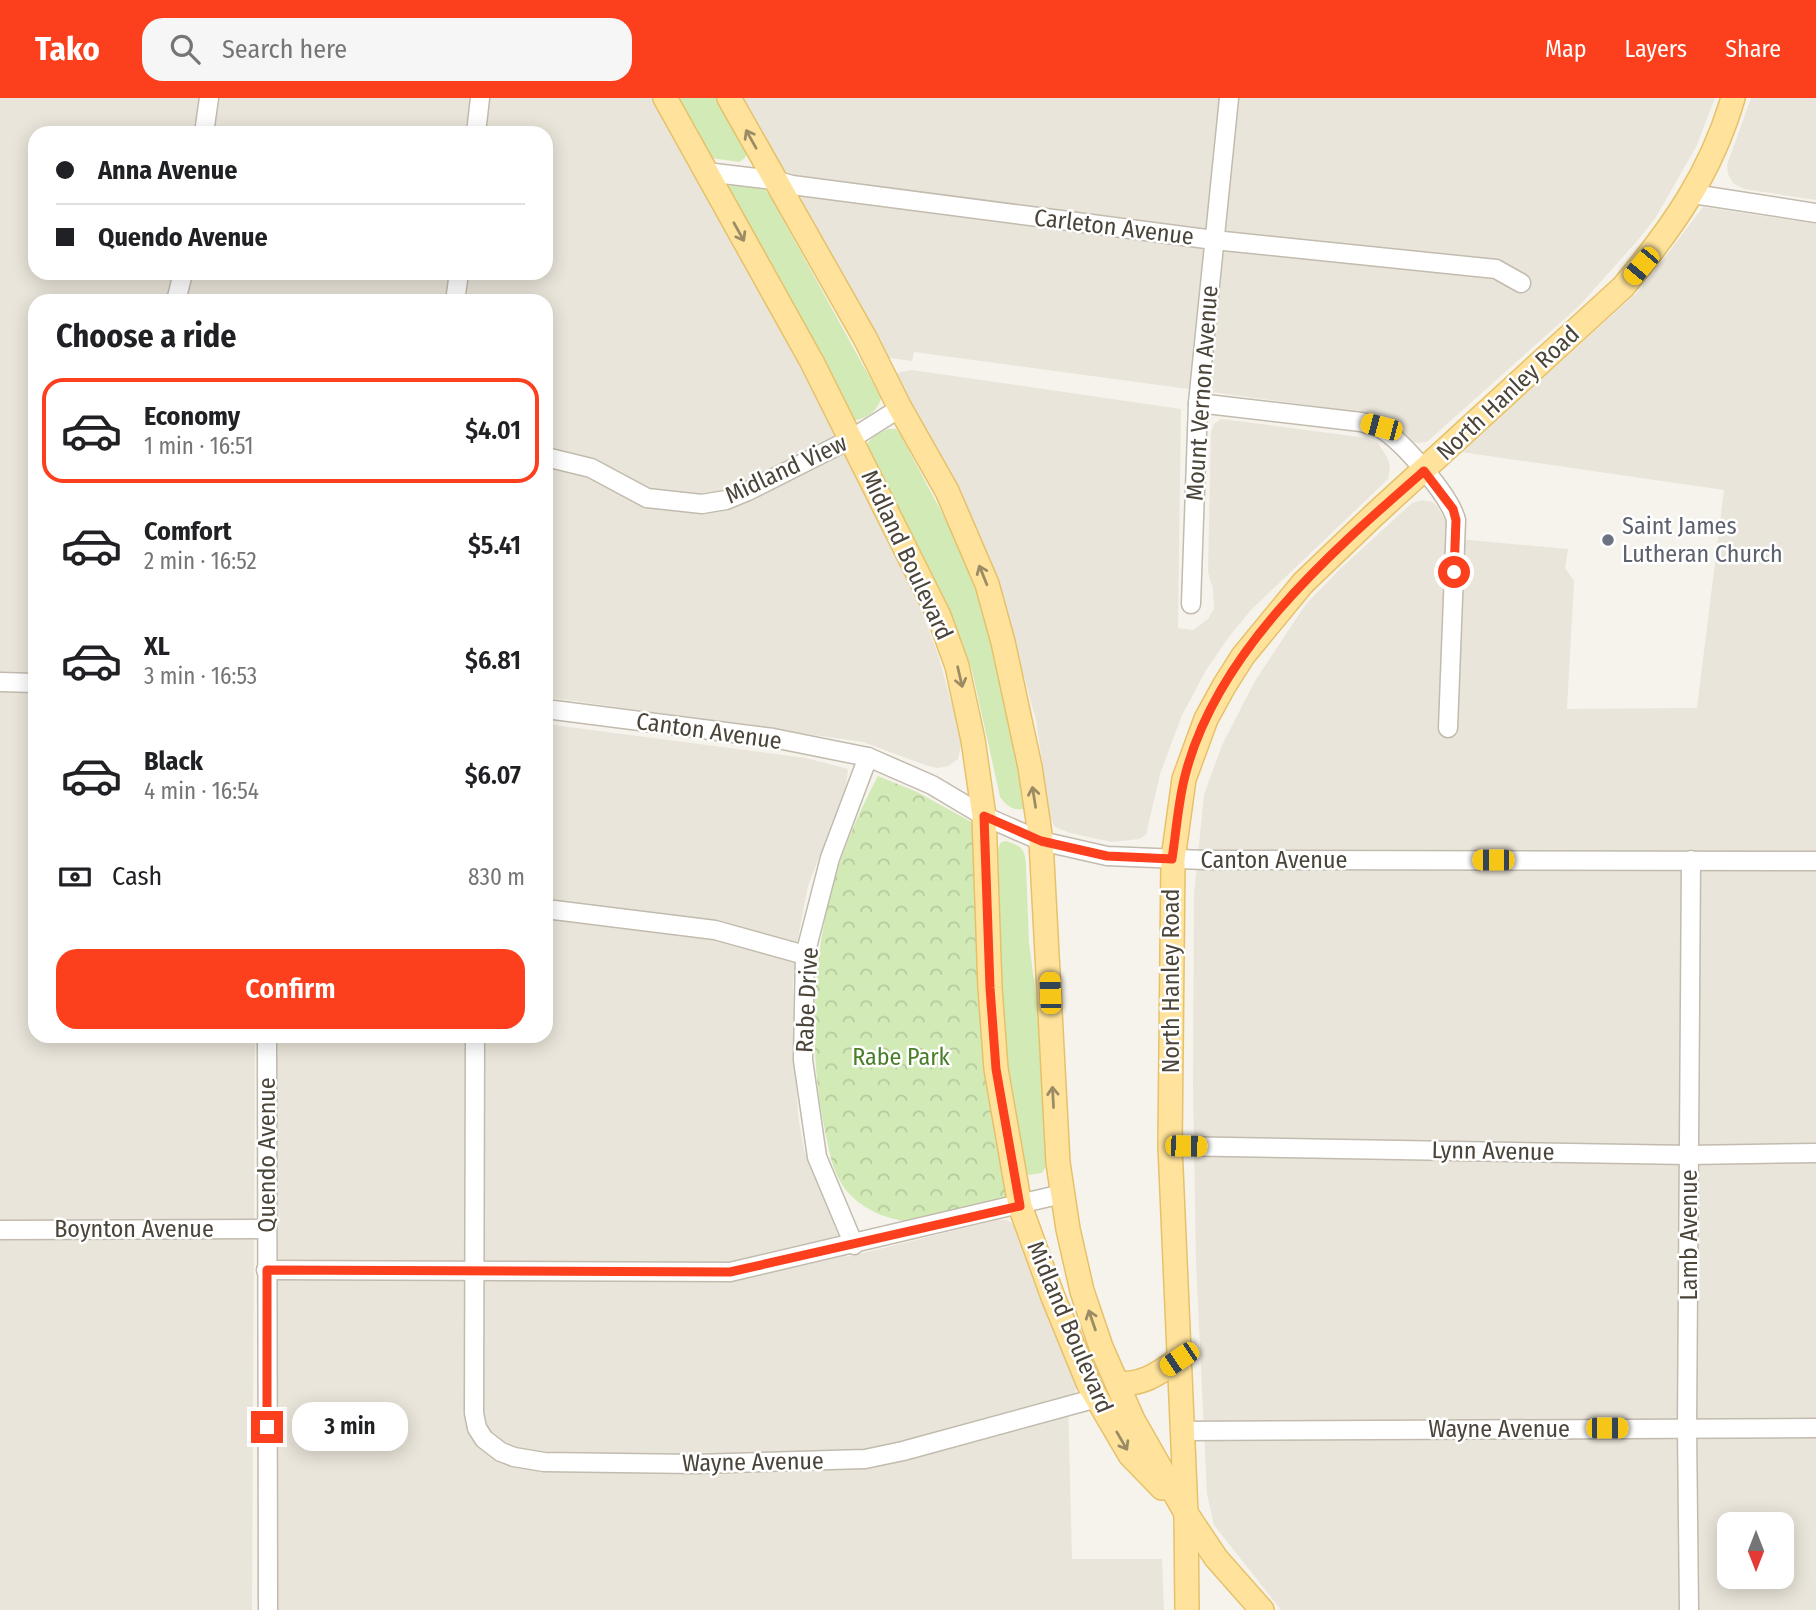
<!DOCTYPE html>
<html lang="en">
<head>
<meta charset="utf-8">
<style>
  body { margin:0; font-family:"Fira Sans Condensed",sans-serif; background:#f6f6f6; color:#202124; height:100vh; display:flex; flex-direction:column; font-size:26px; white-space:nowrap }
  * { box-sizing:border-box; margin:0 }
  p { font-size:23px; color:#757577 }
  .icon { flex:none; width:38px; height:38px; fill:none; stroke:currentColor; stroke-width:2; stroke-linecap:round; stroke-linejoin:round }
  .map { position:relative; flex:1; overflow:hidden }
  .drawer { position:absolute; left:28px; top:196px; width:525px; height:749px; display:flex; flex-direction:column; background:#fff; border-radius:21px; box-shadow:0 4px 18px #0003 }
  .drawer>* { flex:none }
  .top-card { position:absolute; left:28px; top:28px; width:525px; height:154px; border-radius:21px; box-shadow:0 4px 18px #0003; display:grid; align-content:center; height:154px; padding:0 28px; background:#fff }
  .needle { width:46px; rotate:180deg }
  .tools { position:absolute; left:1717px; top:1414px; display:grid; gap:14px }
  .tools a { display:grid; place-items:center; width:77px; height:77px; border-radius:14px; background:#fff; box-shadow:0 4px 18px #0003; font-size:35px }
  .end { position:absolute; width:32px; height:32px; margin:-16px; border:9px solid #fc3f1d; background:#fff; box-shadow:0 0 0 4px #fff }
  .from { border-radius:50% }
  .bubble { position:absolute; height:49px; border-radius:21px; background:#fff; box-shadow:0 4px 18px #0003; font-size:23px; font-weight:600; line-height:49px; text-align:center }
  .car { position:absolute; width:21px; height:42px; margin:-21px -10px; border-radius:9px; box-shadow:0 0 5px 2px #0007; background:linear-gradient(#f5c518 24%,#345 0 40%,#f5c518 0 76%,#345 0 86%,#f5c518 0) }
  .top-card b { display:flex; align-items:center; gap:24px; height:66px; font-size:26px }
  .top-card b+b { border-top:2px solid #e0e0e0 }
  .top-card i { width:18px; height:18px; background:#202124 }
  ul { padding:0; list-style:none }
  li { display:flex; align-items:center; gap:21px; height:105px; margin:0 14px 10px; padding:0 14px; border:4px solid transparent; border-radius:21px }
  li div { flex:1 }
  li b { display:block; font-size:26px }
  li em { font-style:normal; font-weight:600 }
  li.on { border-color:#fc3f1d }
  li>.icon { width:63px; height:63px; stroke-width:1.5 }
  h2 { padding:0 28px; font-size:32px; line-height:84px }
  .pay { display:flex; align-items:center; gap:18px; height:77px; padding:0 28px; font-size:26px }
  .pay p { margin-inline-start:auto }
  .button { display:flex; gap:14px; margin-top:auto; padding:14px 28px }
  .button a { flex:1; height:80px; border-radius:21px; background:#fc3f1d; color:#fff; font-size:28px; font-weight:600; line-height:80px; text-align:center }
  header { display:flex; align-items:center; gap:42px; box-sizing:border-box; height:98px; padding:0 35px; background:#fc3f1d; color:#fff }
  header strong { font-size:33px }
  nav { display:flex; gap:38px; margin-inline-start:auto; font-size:24px }
  .search { width:490px; height:63px; background:#f6f6f6; display:flex; align-items:center; gap:18px; box-sizing:border-box; padding:0 24px; border-radius:21px; color:#757577; font-size:26px }
  .map>svg:first-child { display:block }
</style>
</head>
<body>
<header>
<strong>Tako</strong>
<div class="search"><svg class="icon" aria-label="search" viewBox="0 0 24 24"><circle cx="10" cy="10" r="6"/><path d="M15 15l6 6"/></svg>Search here</div>
<nav><a>Map</a><a>Layers</a><a>Share</a></nav>
</header>
<div class="map">
<svg width="1816" height="1512" viewBox="0 0 1816 1512">
  <defs>
    <pattern id="park-crowns" width="20" height="18" patternUnits="userSpaceOnUse" patternTransform="scale(1.75)"><rect width="20" height="18" fill="#d2eab5"/><path d="M2 6a3 3 0 1 1 6 0M12 15a3 3 0 1 1 6 0" fill="none" stroke="#b6ca9c"/></pattern>
  </defs>
  <rect width="100%" height="100%" fill="#f6f3ec"/>
  <g fill="#eae5da" fill-rule="evenodd">
    <path d="M0,0H652L803,275L907,476L937,553L962,642L958,661L948,668L937,670L925,667L863,644L546,599V203H35V576H0ZM35,35H546V175H35Z"/>
    <polygon points="739,0 1715,0 1696,49 1656,119 1638,142 1580,207 1427,344 1417,345 1407,342 1389,323 1374,316 914,254 912,263 882,259"/>
    <polygon points="1751,0 1816,0 1816,102 1744,91 1733,85 1728,76 1727,67"/>
    <path d="M1703,109L1816,126V1512H1281L1214,1427L1207,1396L1196,1165L1193,987L1194,796L1204,697L1222,647L1255,583L1306,506L1340,471L1412,405L1422,402L1433,404L1439,411L1446,424L1447,440L1568,451L1565,470L1574,483L1567,611L1697,610L1724,392L1461,354L1640,192ZM1729,1426H1782V1479H1729Z"/>
    <polygon points="912,272 1181,311 1178,530 1193,532 1208,521 1214,510 1213,491 1208,474 1211,334 1214,326 1221,321 1230,322 1367,340 1378,345 1388,361 1390,371 1388,381 1252,511 1231,536 1206,572 1182,617 1160,676 1146,737 1139,741 1112,744 1070,735 1055,729 1050,720 1036,622 999,490 891,276"/>
    <polygon points="0,593 35,593 35,938 255,938 252,1512 0,1512"/>
    <polygon points="546,626 806,660 848,671 845,693 808,788 797,845 793,885 795,962 798,1017 804,1052 847,1159 997,1122 1007,1122 1015,1127 1038,1194 1077,1287 1075,1295 1068,1300 1072,1461 1162,1461 1164,1512 277,1512 276,938 546,938"/>
  </g>
  <g fill="#d2eab5">
    <polygon points="675,0 717,0 747,54 745,60 739,64 711,60"/>
    <path d="M734,87L763,90L769,96L881,300C878,313 864,323 851,322L726,94L728,88Z"/>
    <path d="M888,331H896L900,336L958,445L989,526L1028,692L1026,710C1014,714 1007,708 1000,699L972,572L962,544L866,352C867,340 878,336 888,331Z"/>
    <path d="M1005,743C1020,747 1025,750 1026,766L1029,845L1040,928L1046,1068L1042,1075L1028,1077L1024,1072L1010,1008L1002,908L998,752L1000,745Z"/>
  </g>
  <path fill="url(#park-crowns)" d="M878,678L917,694L977,727L1010,1100C987,1106 965,1111 943,1117C933,1119 921,1124 912,1124C900,1123 886,1119 876,1115C864,1109 850,1099 843,1088C832,1072 829,1052 825,1033C808,951 812,866 833,786C844,748 860,712 878,678Z"/>
  <g fill="none" stroke-linecap="round" stroke-linejoin="round">
    <defs>
      <g id="minor">
        <polyline points="204,35 209,0"/>
        <polyline points="476,35 480,0"/>
        <polyline points="706,74 774,82 792,87 1214,142 1496,171 1521,185"/>
        <polyline points="1693,96 1816,115"/>
        <polyline points="176,203 183,175"/>
        <polyline points="455,203 459,175"/>
        <path d="M1198,305L1361,324C1368,326 1376,327 1382,331C1404,345 1450,398 1456,422L1448,630"/>
        <polyline points="546,359 591,370 647,400 702,406 726,402 748,393 851,341 900,310"/>
        <polyline points="1191,506 1198,305 1229,0"/>
        <polyline points="0,584 35,585"/>
        <polyline points="546,611 773,640 868,659 932,687 984,718 1041,743 1107,758 1204,762 1816,763"/>
        <polyline points="546,811 715,832 805,857"/>
        <polyline points="267,938 268,1512"/>
        <polyline points="475,938 474,1315 477,1330 484,1341 501,1354 514,1359 544,1364 695,1366 865,1361 903,1353 1097,1300"/>
        <polyline points="1170,1048 1689,1057 1816,1055"/>
        <polyline points="0,1132 267,1131"/>
        <polyline points="854,1147 817,1059 803,962 805,857 830,760 868,659"/>
        <polyline points="266,1172 730,1174 1062,1096"/>
        <polyline points="1182,1333 1816,1330"/>
        <polyline points="1689,1512 1687,1330 1691,762"/>
      </g>
      <g id="major">
        <polyline points="665,0 812,264 939,518 957,568 973,642 984,718 990,890 996,971 1020,1108 1053,1199 1089,1287 1130,1357 1162,1390"/>
        <polyline points="729,0 865,240 900,310 947,393 987,486 1003,544 1030,669 1041,743 1058,1065 1068,1131 1082,1193 1101,1249 1133,1322 1186,1415 1216,1460 1262,1512"/>
        <path d="M1117,1285C1142,1288 1159,1275 1179,1261"/>
        <path d="M1187,1512L1186,1415L1170,1048L1173,761L1184,681L1206,621L1224,588L1243,558L1303,485L1373,418L1623,189C1673,129 1711,75 1733,0"/>
      </g>
    </defs>
    <use href="#minor" stroke="#c2bbae" stroke-width="21"/>
    <use href="#major" stroke="#e6c16a" stroke-width="26"/>
    <use href="#minor" stroke="#fff" stroke-width="18"/>
    <use href="#major" stroke="#ffe39c" stroke-width="23"/>
  </g>
  <defs><path id="oneway-shaft" d="M-6 0H5M1.5-3L5.5 0L1.5 3" fill="none" stroke-width="1.6" stroke-linecap="round" stroke-linejoin="round" transform="scale(1.75)"/></defs>
  <g stroke="#9c8c66">
    <use href="#oneway-shaft" transform="translate(751 41) rotate(-119)"/>
    <use href="#oneway-shaft" transform="translate(739 134) rotate(61)"/>
    <use href="#oneway-shaft" transform="translate(983 477) rotate(-112)"/>
    <use href="#oneway-shaft" transform="translate(960 579) rotate(77)"/>
    <use href="#oneway-shaft" transform="translate(1034 699) rotate(-99)"/>
    <use href="#oneway-shaft" transform="translate(1053 999) rotate(-93)"/>
    <use href="#oneway-shaft" transform="translate(1092 1222) rotate(-109)"/>
    <use href="#oneway-shaft" transform="translate(1122 1343) rotate(60)"/>
  </g>
  <g fill="none" stroke-linecap="round" stroke-linejoin="round">
    <path stroke="#fc3f1d" stroke-width="9" d="M267,1329V1172L730,1174L1020,1108L996,971L990,890L984,718L1041,743L1107,758L1172,761C1176,735 1178,707 1184,682C1214,555 1330,455 1424,373L1453,411L1456,422L1454,474"/>
  </g>
  <circle fill="#6b7280" stroke="#fff" stroke-width="2.5" cx="1608" cy="442" r="7"/>
  <g text-anchor="middle" dominant-baseline="central" stroke-width="5" stroke-linejoin="round" paint-order="stroke">
    <g font-size="24" fill="#4b4439" stroke="#fff">
      <text transform="translate(1114 129) rotate(7)">Carleton Avenue</text>
      <text transform="translate(1202 295) rotate(-86)">Mount Vernon Avenue</text>
      <text transform="translate(1508 295) rotate(-43)">North Hanley Road</text>
      <text transform="translate(786 371) rotate(-25)">Midland View</text>
      <text transform="translate(907 457) rotate(65)">Midland Boulevard</text>
      <text transform="translate(709 633) rotate(8)">Canton Avenue</text>
      <text x="1274" y="762">Canton Avenue</text>
      <text transform="translate(1171 883) rotate(-90)">North Hanley Road</text>
      <text transform="translate(807 902) rotate(-87)">Rabe Drive</text>
      <text transform="translate(1493 1053) rotate(1)">Lynn Avenue</text>
      <text transform="translate(267 1057) rotate(-90)">Quendo Avenue</text>
      <text x="134" y="1131">Boynton Avenue</text>
      <text transform="translate(1689 1137) rotate(-90)">Lamb Avenue</text>
      <text transform="translate(1070 1229) rotate(67)">Midland Boulevard</text>
      <text x="1499" y="1331">Wayne Avenue</text>
      <text transform="translate(753 1364) rotate(-1)">Wayne Avenue</text>
    </g>
    <g font-size="24" fill="#5b616d" stroke="#fff" text-anchor="start">
      <text x="1622" y="428">Saint James<tspan x="1622" dy="28">Lutheran Church</tspan></text>
    </g>
    <g font-size="24" fill="#4a7f2a" stroke="#fff">
      <text x="901" y="959">Rabe Park</text>
    </g>
  </g>
</svg>
<div class="tools">
<a><svg class="needle" viewBox="-14 -14 28 28"><path d="M0-13l5 13h-10z" fill="#e53935"/><path d="M0 13l5-13h-10z" fill="#757577"/></svg></a>
</div>
<i class="end from" style="left:1454px;top:474px"></i>
<i class="end" style="left:267px;top:1329px"></i>
<div class="bubble" style="left:292px;top:1304px;width:116px">3 min</div>
<i class="car" style="left:1641px;top:168px;rotate:220deg"></i>
<i class="car" style="left:1381px;top:329px;rotate:285deg"></i>
<i class="car" style="left:1493px;top:762px;rotate:270deg"></i>
<i class="car" style="left:1050px;top:895px;rotate:358deg"></i>
<i class="car" style="left:1186px;top:1048px;rotate:91deg"></i>
<i class="car" style="left:1179px;top:1261px;rotate:236deg"></i>
<i class="car" style="left:1607px;top:1330px;rotate:90deg"></i>
<div class="top-card">
<b><i class="from"></i>Anna Avenue</b>
<b><i></i>Quendo Avenue</b>
</div>
<section class="drawer">
<h2>Choose a ride</h2>
<ul>
<li class="on"><svg class="icon" aria-label="car" viewBox="0 0 24 24"><path d="M5 17H2v-5l4-1 3-4h7l3 4 3 1v5h-3M9 17h6M6 11h13"/><circle cx="7" cy="17" r="2"/><circle cx="17" cy="17" r="2"/></svg><div><b>Economy</b><p>1 min · 16:51</p></div><em>$4.01</em></li>
<li><svg class="icon" aria-label="car" viewBox="0 0 24 24"><path d="M5 17H2v-5l4-1 3-4h7l3 4 3 1v5h-3M9 17h6M6 11h13"/><circle cx="7" cy="17" r="2"/><circle cx="17" cy="17" r="2"/></svg><div><b>Comfort</b><p>2 min · 16:52</p></div><em>$5.41</em></li>
<li><svg class="icon" aria-label="car" viewBox="0 0 24 24"><path d="M5 17H2v-5l4-1 3-4h7l3 4 3 1v5h-3M9 17h6M6 11h13"/><circle cx="7" cy="17" r="2"/><circle cx="17" cy="17" r="2"/></svg><div><b>XL</b><p>3 min · 16:53</p></div><em>$6.81</em></li>
<li><svg class="icon" aria-label="car" viewBox="0 0 24 24"><path d="M5 17H2v-5l4-1 3-4h7l3 4 3 1v5h-3M9 17h6M6 11h13"/><circle cx="7" cy="17" r="2"/><circle cx="17" cy="17" r="2"/></svg><div><b>Black</b><p>4 min · 16:54</p></div><em>$6.07</em></li>
</ul>
<div class="pay"><svg class="icon" aria-label="cash" viewBox="0 0 24 24"><path d="M3 7h18v10H3z"/><circle cx="12" cy="12" r="2"/></svg>Cash<p>830 m</p></div>
<div class="button"><a>Confirm</a></div>
</section>
</div>
</body>
</html>
